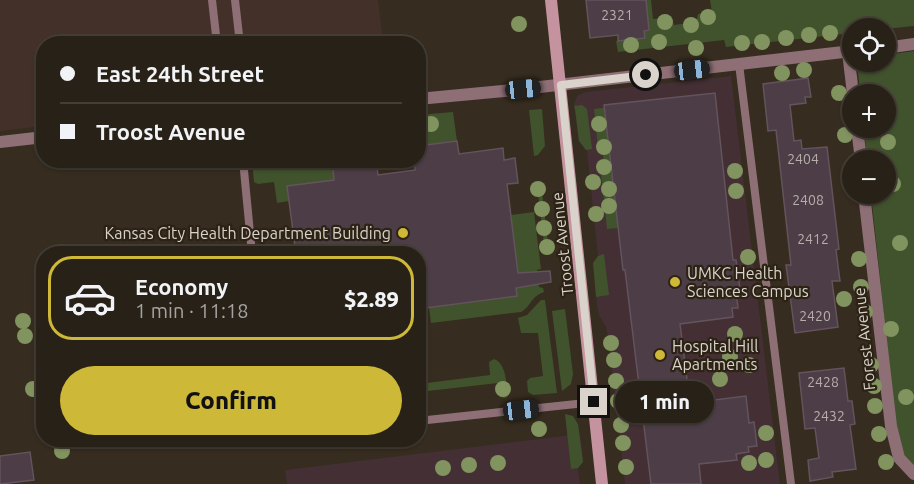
<!DOCTYPE html>
<html lang="en">
<head>
<meta charset="utf-8">
<style>
  body { margin:0; font-family:Ubuntu,sans-serif; background:#302920; color:#f1f3f6; height:100vh; display:flex; flex-direction:column; font-size:22px; white-space:nowrap }
  * { box-sizing:border-box; margin:0 }
  p { font-size:20px; color:#a5a3a1 }
  .icon { flex:none; width:33px; height:33px; fill:none; stroke:currentColor; stroke-width:2; stroke-linecap:round; stroke-linejoin:round }
  .map { position:relative; flex:1; overflow:hidden }
  .details { position:absolute; left:36px; top:246px; width:390px; height:201px; display:flex; flex-direction:column; background:#282117; border-radius:24px; box-shadow:0 2px 4px #0004,0 0 0 2px #443e36 }
  .details>* { flex:none }
  .top-card { position:absolute; left:36px; top:36px; width:390px; height:132px; border-radius:24px; box-shadow:0 2px 4px #0004,0 0 0 2px #443e36; display:grid; align-content:center; height:132px; padding:0 24px; background:#282117 }
  .tools { position:absolute; left:842px; top:18px; display:grid; gap:12px }
  .tools a { display:grid; place-items:center; width:54px; height:54px; border-radius:50%; background:#282117; box-shadow:0 2px 4px #0004,0 0 0 2px #443e36; font-size:30px }
  .end { position:absolute; width:27px; height:27px; margin:-14px; border:8px solid #d9d3cb; background:#111; box-shadow:0 0 0 3px #111 }
  .from { border-radius:50% }
  .bubble { position:absolute; height:42px; border-radius:21px; background:#282117; box-shadow:0 2px 4px #0004,0 0 0 2px #443e36; font-size:20px; font-weight:800; line-height:42px; text-align:center }
  .car { position:absolute; width:18px; height:36px; margin:-18px -9px; border-radius:8px; box-shadow:0 0 4px 2px #0007; background:linear-gradient(#222 24%,#8ab4d8 0 40%,#222 0 76%,#8ab4d8 0 86%,#222 0) }
  .top-card b { display:flex; align-items:center; gap:21px; height:57px; font-size:22px }
  .top-card b+b { border-top:2px solid #443e36 }
  .top-card i { width:15px; height:15px; background:#f1f3f6 }
  ul { padding:10px 0 0; list-style:none }
  li { display:flex; align-items:center; gap:18px; height:84px; margin:0 12px 9px; padding:0 12px; border:3px solid #443e36; border-radius:24px }
  li div { flex:1 }
  li b { display:block; font-size:22px }
  li em { font-style:normal; font-weight:800 }
  li.active { border-color:#ceb837 }
  li>.icon { width:54px; height:54px; stroke-width:1.5 }
  .button { display:flex; gap:12px; margin-top:auto; padding:12px 24px }
  .button a { flex:1; height:69px; border-radius:36px; background:#ceb837; color:#111; font-size:24px; font-weight:800; line-height:69px; text-align:center }
  .map>svg:first-child { display:block }
</style>
</head>
<body>
<div class="map">
<svg width="914" height="484" viewBox="0 0 914 484">
  <rect width="100%" height="100%" fill="#362c1f"/>
  <g fill="#432f34">
    <polygon points="731,76 780,484 625,484 608,337 606,327 599,315 597,306 593,263 598,256 587,151 579,141 574,104 577,96 585,92"/>
    <polygon points="580,434 583,458 578,469 580,484 287,484 285,470"/>
  </g>
  <polygon fill="#433129" points="0,0 378,0 383,43 44,44 43,126 0,131"/>
  <g fill="#40532c">
    <polygon points="646,0 651,0 653,19 669,17 672,19 674,25 696,22 698,14 712,12 710,0 914,0 914,26 885,29 852,28 852,33 726,47 724,40 618,52 616,41 645,38 644,31 649,30"/>
    <polygon points="914,51 914,466 904,456 895,417 871,194 885,194 885,160 867,160 864,128 885,128 885,94 860,94 857,62 885,62 885,55"/>
    <polygon points="582,105 587,109 592,149 586,150 579,141 575,109 574,106"/>
    <polygon points="604,108 618,228 607,229 600,164 604,163 602,148 598,148 594,109"/>
    <polygon points="542,109 545,146 538,155 534,156 529,110"/>
    <polygon points="453,112 457,141 419,146 418,115"/>
    <polygon points="252,161 332,161 334,180 288,186 289,201 277,203 274,182 258,184 254,182"/>
    <polygon points="541,183 549,252 545,252 537,184"/>
    <path d="M534,212L541,269L537,270L539,287L543,288L544,292C530,297 531,307 521,312L431,323L429,307L517,296L512,252L515,251L511,215Z"/>
    <polygon points="604,254 609,295 596,297 593,263 598,256"/>
    <polygon points="541,300 545,300 557,393 533,395 528,392 527,381 530,378 543,376 538,333 521,333 518,318 527,315"/>
    <polygon points="565,309 573,374 571,384 562,391 552,311"/>
    <path d="M494,359C507,364 506,384 508,396L505,398L500,397L498,383L419,392V384L490,375L489,362Z"/>
    <polygon points="565,414 573,416 578,424 583,462 578,468 571,469"/>
  </g>
  <g fill="#4d3d47" stroke="#63535d" stroke-width="1.5">
    <polygon points="586,0 646,0 649,30 644,31 645,38 618,41 618,35 590,38"/>
    <polygon points="808,78 811,97 805,97 806,103 790,105 794,141 801,140 802,149 827,147 839,249 836,250 840,281 832,281 838,327 795,333 786,265 791,265 776,130 768,131 763,84"/>
    <polygon points="715,93 733,260 736,260 740,290 736,291 738,308 732,308 733,317 680,324 690,403 746,396 749,423 754,422 757,446 748,447 749,452 736,454 737,460 699,464 701,484 651,484 625,270 623,270 604,105"/>
    <polygon points="457,141 459,154 503,148 504,160 515,158 518,183 507,184 518,273 550,271 551,282 516,288 517,296 418,309 418,254 296,254 287,186 334,180 332,160 376,160 378,175 415,170 414,160 418,160 418,146"/>
    <polygon points="844,368 848,401 852,401 855,424 850,425 856,469 832,472 833,477 810,481 808,460 819,458 815,428 805,429 799,373"/>
    <polygon points="30,452 34,480 0,484 0,456"/>
  </g>
  <g fill="none" stroke-linecap="round" stroke-linejoin="round">
    <g stroke="#8e6f76" stroke-width="8">
      <polyline points="212,0 217,44"/>
      <polyline points="235,0 240,44"/>
      <polyline points="739,64 791,484"/>
      <polyline points="243,160 252,254"/>
      <polyline points="418,421 595,402"/>
    </g>
    <g stroke="#8e6f76" stroke-width="12">
      <polyline points="885,48 914,44"/>
      <polyline points="848,52 853,94"/>
      <polyline points="418,99 514,90 852,51"/>
      <polyline points="857,128 861,160"/>
      <polyline points="0,142 44,137"/>
      <polyline points="864,194 891,426 899,458 914,474"/>
    </g>
    <polyline stroke="#c4939f" stroke-width="12" points="551,0 602,484"/>
  </g>
  <g fill="#81935e">
    <circle cx="708" cy="17" r="8"/>
    <circle cx="665" cy="22" r="8"/>
    <circle cx="519" cy="24" r="8"/>
    <circle cx="691" cy="25" r="8"/>
    <circle cx="830" cy="33" r="8"/>
    <circle cx="809" cy="35" r="8"/>
    <circle cx="786" cy="38" r="8"/>
    <circle cx="659" cy="42" r="8"/>
    <circle cx="762" cy="42" r="8"/>
    <circle cx="742" cy="43" r="8"/>
    <circle cx="631" cy="45" r="8"/>
    <circle cx="696" cy="48" r="8"/>
    <circle cx="804" cy="70" r="8"/>
    <circle cx="782" cy="73" r="8"/>
    <circle cx="839" cy="93" r="8"/>
    <circle cx="431" cy="124" r="8"/>
    <circle cx="599" cy="124" r="8"/>
    <circle cx="845" cy="135" r="8"/>
    <circle cx="888" cy="142" r="8"/>
    <circle cx="604" cy="147" r="8"/>
    <circle cx="604" cy="167" r="8"/>
    <circle cx="735" cy="171" r="8"/>
    <circle cx="593" cy="182" r="8"/>
    <circle cx="893" cy="184" r="8"/>
    <circle cx="538" cy="189" r="8"/>
    <circle cx="609" cy="189" r="8"/>
    <circle cx="736" cy="191" r="8"/>
    <circle cx="609" cy="206" r="8"/>
    <circle cx="542" cy="209" r="8"/>
    <circle cx="596" cy="214" r="8"/>
    <circle cx="544" cy="228" r="8"/>
    <circle cx="900" cy="243" r="8"/>
    <circle cx="547" cy="247" r="8"/>
    <circle cx="748" cy="257" r="8"/>
    <circle cx="859" cy="259" r="8"/>
    <circle cx="861" cy="287" r="8"/>
    <circle cx="844" cy="299" r="8"/>
    <circle cx="865" cy="312" r="8"/>
    <circle cx="23" cy="321" r="8"/>
    <circle cx="891" cy="329" r="8"/>
    <circle cx="735" cy="334" r="8"/>
    <circle cx="25" cy="336" r="8"/>
    <circle cx="611" cy="343" r="8"/>
    <circle cx="730" cy="357" r="8"/>
    <circle cx="614" cy="360" r="8"/>
    <circle cx="749" cy="365" r="8"/>
    <circle cx="871" cy="365" r="8"/>
    <circle cx="720" cy="379" r="8"/>
    <circle cx="616" cy="381" r="8"/>
    <circle cx="874" cy="386" r="8"/>
    <circle cx="33" cy="389" r="8"/>
    <circle cx="503" cy="389" r="8"/>
    <circle cx="906" cy="397" r="8"/>
    <circle cx="618" cy="401" r="8"/>
    <circle cx="875" cy="406" r="8"/>
    <circle cx="621" cy="425" r="8"/>
    <circle cx="539" cy="429" r="8"/>
    <circle cx="766" cy="433" r="8"/>
    <circle cx="879" cy="434" r="8"/>
    <circle cx="623" cy="443" r="8"/>
    <circle cx="62" cy="451" r="8"/>
    <circle cx="766" cy="460" r="8"/>
    <circle cx="886" cy="462" r="8"/>
    <circle cx="498" cy="463" r="8"/>
    <circle cx="749" cy="463" r="8"/>
    <circle cx="469" cy="465" r="8"/>
    <circle cx="626" cy="467" r="8"/>
    <circle cx="443" cy="468" r="8"/>
  </g>
  <g fill="none" stroke-linecap="round" stroke-linejoin="round">
    <polyline stroke="#d9d3cb" stroke-width="8" points="594,402 561,85 646,75"/>
  </g>
  <g fill="#ceb837" stroke="#2c2315" stroke-width="2">
    <circle cx="403" cy="233" r="6"/>
    <circle cx="675" cy="282" r="6"/>
    <circle cx="660" cy="355" r="6"/>
  </g>
  <g text-anchor="middle" dominant-baseline="central" stroke-width="4.5" stroke-linejoin="round" paint-order="stroke">
    <g font-size="14" fill="#b6aeaa">
      <text x="617" y="15">2321</text>
      <text x="803" y="159">2404</text>
      <text x="808" y="200">2408</text>
      <text x="813" y="239">2412</text>
      <text x="815" y="316">2420</text>
      <text x="823" y="382">2428</text>
      <text x="829" y="416">2432</text>
    </g>
    <g font-size="16" fill="#d9d3cb" stroke="#2c2315" text-anchor="start">
      <text x="391" y="233" text-anchor="end">Kansas City Health Department Building</text>
      <text x="687" y="273">UMKC Health<tspan x="687" dy="18">Sciences Campus</tspan></text>
      <text x="672" y="346">Hospital Hill<tspan x="672" dy="18">Apartments</tspan></text>
    </g>
    <g font-size="16" fill="#d9d3cb" stroke="#2c2315">
      <text transform="translate(562 244) rotate(-96)">Troost Avenue</text>
      <text transform="translate(864 339) rotate(-96)">Forest Avenue</text>
    </g>
  </g>
</svg>
<div class="tools">
<a><svg class="icon" aria-label="locate" viewBox="0 0 24 24"><circle cx="12" cy="12" r="6"/><path d="M12 2v4M12 18v4M2 12h4M18 12h4"/></svg></a>
<a>+</a>
<a>−</a>
</div>
<i class="end from" style="left:646px;top:75px"></i>
<i class="end" style="left:594px;top:402px"></i>
<div class="bubble" style="left:615px;top:381px;width:99px">1 min</div>
<i class="car" style="left:692px;top:70px;rotate:83deg"></i>
<i class="car" style="left:523px;top:89px;rotate:84deg"></i>
<i class="car" style="left:521px;top:410px;rotate:83deg"></i>
<div class="top-card">
<b><i class="from"></i>East 24th Street</b>
<b><i></i>Troost Avenue</b>
</div>
<section class="details">
<ul>
<li class="active"><svg class="icon" aria-label="car" viewBox="0 0 24 24"><path d="M5 17H2v-5l4-1 3-4h7l3 4 3 1v5h-3M9 17h6M6 11h13"/><circle cx="7" cy="17" r="2"/><circle cx="17" cy="17" r="2"/></svg><div><b>Economy</b><p>1 min · 11:18</p></div><em>$2.89</em></li>
</ul>
<div class="button"><a>Confirm</a></div>
</section>
</div>
</body>
</html>
